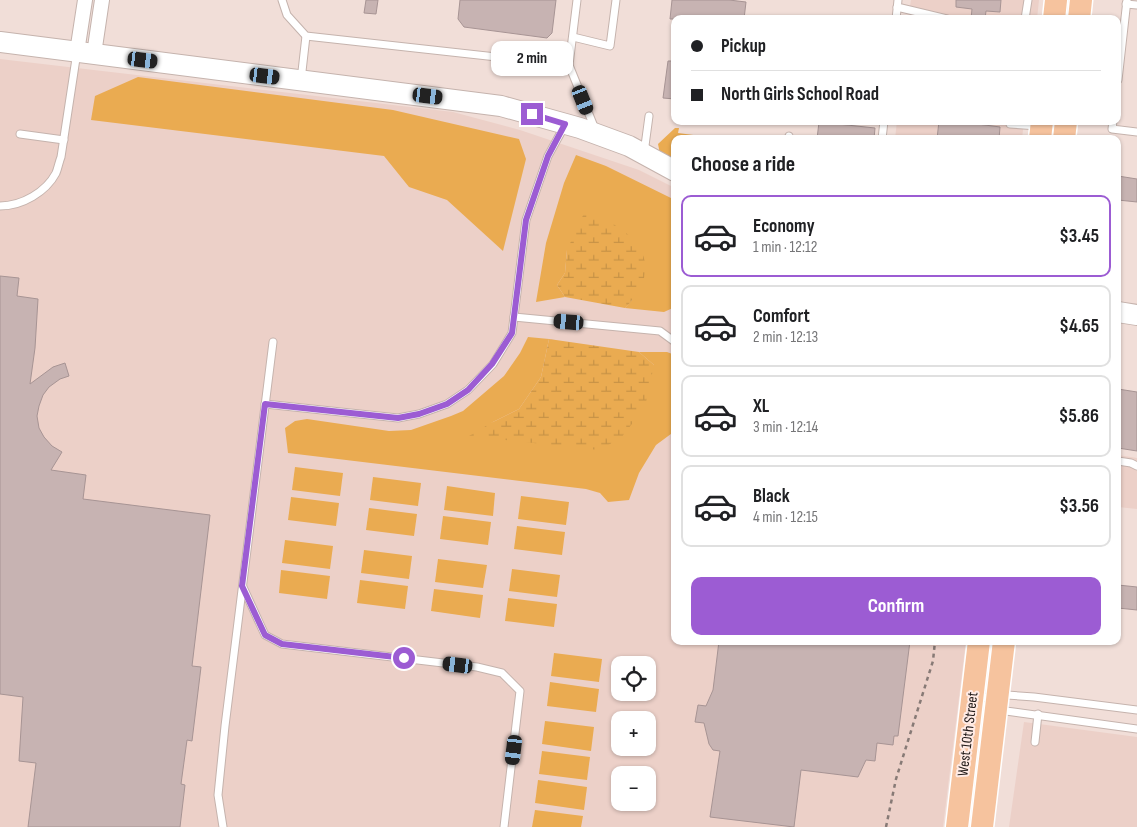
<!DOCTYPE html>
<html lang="en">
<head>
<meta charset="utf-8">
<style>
  body { margin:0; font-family:"Sofia Sans Condensed",sans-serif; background:#f6f6f6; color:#202124; height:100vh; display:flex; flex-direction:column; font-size:19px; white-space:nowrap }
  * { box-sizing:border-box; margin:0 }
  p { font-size:16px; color:#757577 }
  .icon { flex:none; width:28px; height:28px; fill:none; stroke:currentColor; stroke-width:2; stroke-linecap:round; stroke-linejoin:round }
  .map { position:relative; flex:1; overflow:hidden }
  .sheet { position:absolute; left:671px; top:135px; width:450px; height:510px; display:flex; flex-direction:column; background:#fff; border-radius:10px; box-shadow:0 1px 4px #0004 }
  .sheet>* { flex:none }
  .banner { position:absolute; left:671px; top:15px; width:450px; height:110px; border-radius:10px; box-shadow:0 1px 4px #0004; display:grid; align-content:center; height:110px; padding:0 20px; background:#fff }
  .tools { position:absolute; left:611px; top:656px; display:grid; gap:10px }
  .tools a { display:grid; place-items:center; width:45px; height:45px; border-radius:10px; background:#fff; box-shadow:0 1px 4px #0004; font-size:25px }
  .end { position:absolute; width:22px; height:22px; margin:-11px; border:6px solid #9c5cd3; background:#fff; box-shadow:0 0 0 2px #fff }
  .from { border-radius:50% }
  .bubble { position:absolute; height:35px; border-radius:10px; background:#fff; box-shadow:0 1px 4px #0004; font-size:16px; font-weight:700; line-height:35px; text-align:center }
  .car { position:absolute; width:15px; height:30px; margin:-15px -8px; border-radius:6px; box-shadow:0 0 4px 1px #0007; background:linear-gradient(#222 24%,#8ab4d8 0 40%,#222 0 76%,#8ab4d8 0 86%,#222 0) }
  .banner b { display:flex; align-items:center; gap:18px; height:48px; font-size:19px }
  .banner b+b { border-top:1px solid #e0e0e0 }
  .banner i { width:12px; height:12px; background:#202124 }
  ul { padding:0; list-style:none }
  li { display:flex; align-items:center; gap:15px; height:82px; margin:0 10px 8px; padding:0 10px; border:2px solid #e0e0e0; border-radius:10px }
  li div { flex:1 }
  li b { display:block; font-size:19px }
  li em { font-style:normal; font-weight:700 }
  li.on { border-color:#9c5cd3 }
  li>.icon { width:45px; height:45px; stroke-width:1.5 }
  h2 { padding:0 20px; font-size:22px; line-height:60px }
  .cta { display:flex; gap:10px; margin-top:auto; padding:10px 20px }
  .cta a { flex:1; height:58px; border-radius:10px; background:#9c5cd3; color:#fff; font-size:20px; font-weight:700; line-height:58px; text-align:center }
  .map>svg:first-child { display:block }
</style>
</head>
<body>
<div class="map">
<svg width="1137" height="827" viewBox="0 0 1137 827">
  <defs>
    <pattern id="wetland-marsh" width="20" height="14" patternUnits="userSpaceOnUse" patternTransform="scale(1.25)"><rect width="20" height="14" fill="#eaab51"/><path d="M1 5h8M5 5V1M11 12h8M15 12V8" fill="none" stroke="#c89346"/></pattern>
  </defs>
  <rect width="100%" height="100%" fill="#f1ded8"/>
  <g fill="#ecd0c8" fill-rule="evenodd">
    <polygon points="911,0 1039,0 1037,19 908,19"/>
    <path d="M0,59L453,112L520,130L639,170L675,188V641H966L943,827H0ZM620,665H648V692H620ZM620,720H648V748H620ZM620,775H648V802H620Z"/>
    <polygon points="897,121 1024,121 1022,139 895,139"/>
    <polygon points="1118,455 1137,458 1137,509 1118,507"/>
    <polygon points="1024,722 1137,737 1137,827 1009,827"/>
  </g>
  <g fill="#eaab51">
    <polygon points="138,77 393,110 519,139 526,159 503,251 447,200 409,187 384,156 91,120 95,96"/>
    <polygon points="675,128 679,128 678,133 724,139 675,139 675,163 660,154 658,144"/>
    <polygon points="576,155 606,166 675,200 675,307 664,312 625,308 632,300 567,250 565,273 557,285 565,297 536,302 546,243 564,183"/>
    <polygon points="528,337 549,339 541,377 519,409 491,423 654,365 639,352 667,352 675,355 675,431 656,445 639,473 629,500 608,502 600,493 586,489 288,453 285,428 295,421 307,419 389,431 411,430 451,416 463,411 504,376 520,353"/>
    <polygon points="295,467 343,473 340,496 292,490"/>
    <polygon points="373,477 421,483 418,506 370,500"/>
    <polygon points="447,486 495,493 493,516 444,510"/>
    <polygon points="521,496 569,502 566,525 518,519"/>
    <polygon points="291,497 339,503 336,526 288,520"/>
    <polygon points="369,508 417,514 414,536 366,530"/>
    <polygon points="443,516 491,522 488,545 440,539"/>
    <polygon points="517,526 565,532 562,555 514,549"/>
    <polygon points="285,540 333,546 330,569 282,563"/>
    <polygon points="364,550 412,556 409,579 361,573"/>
    <polygon points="438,559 487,565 483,588 435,582"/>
    <polygon points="512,569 560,575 557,597 509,591"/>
    <polygon points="281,570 330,576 327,599 279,593"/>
    <polygon points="360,580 408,586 405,609 357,603"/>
    <polygon points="434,589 483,595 480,618 431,611"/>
    <polygon points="508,598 557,604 554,627 505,621"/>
    <polygon points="554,653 602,659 599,682 551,676"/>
    <polygon points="550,682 599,689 596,712 547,706"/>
    <polygon points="545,721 594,727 591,751 542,744"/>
    <polygon points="542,751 590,757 587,780 539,774"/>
    <polygon points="538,780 587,787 584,810 535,803"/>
    <polygon points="535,810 583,816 581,827 532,827"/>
  </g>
  <g fill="url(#wetland-marsh)">
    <path d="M585,211C633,228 670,262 625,308L565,297L557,285L565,273L567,250Z"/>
    <polygon points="549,339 639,352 654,365 645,407 621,438 599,450 469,436 491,423 519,409 541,377"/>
  </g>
  <g fill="#c7b3b2" stroke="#a79494">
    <polygon points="366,0 378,0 376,14 364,13"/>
    <polygon points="460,0 556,0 552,33 547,38 464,27 458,19"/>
    <polygon points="672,0 729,0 746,2 744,19 670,19"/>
    <polygon points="956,0 1001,0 1000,12 986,11 985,19 971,19 972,9 956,7"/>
    <polygon points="668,61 675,61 675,99 663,98"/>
    <polygon points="939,121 955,121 1000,127 999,139 937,139"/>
    <polygon points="819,122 875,128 874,139 817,139"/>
    <polygon points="1118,176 1137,179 1137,202 1118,200"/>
    <polygon points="0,276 19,278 17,296 38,299 35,348 30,384 53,367 65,363 69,376 60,379 49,387 43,395 39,406 37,416 39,428 44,437 52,446 62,452 51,470 86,475 83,499 210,515 192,666 201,667 192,741 187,740 181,784 185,785 180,827 28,827 36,763 19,761 23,697 0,694"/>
    <polygon points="1118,389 1137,392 1137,451 1118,448"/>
    <polygon points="1118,585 1137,587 1137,610 1118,608"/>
    <polygon points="719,641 910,641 898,736 894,736 893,745 877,743 875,761 866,760 858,777 801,770 794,827 710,817 720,751 713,750 709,744 704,723 695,722 698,705 706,706 713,690"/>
  </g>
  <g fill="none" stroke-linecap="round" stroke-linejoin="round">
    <defs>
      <g id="lane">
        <polyline points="282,0 287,15 306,36 569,65 595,129"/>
        <polyline points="1126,4 1137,5"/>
        <polyline points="897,7 947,19"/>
        <polyline points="896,19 898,0"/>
        <polyline points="1025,19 1028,0"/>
        <polyline points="573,37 610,46 616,0"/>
        <polyline points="569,65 577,0"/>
        <polyline points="301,80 306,36"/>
        <polyline points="1118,80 1127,0"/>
        <polyline points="1113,121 1112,129 1137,132"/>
        <polyline points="1010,124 1039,126"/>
        <polyline points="20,134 64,140"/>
        <polyline points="788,139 789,136"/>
        <polyline points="882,139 884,121"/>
        <polyline points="644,153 649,116"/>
        <path d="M0,206C22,206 46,192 56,173C58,168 59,162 61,157L77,52"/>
        <polyline points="514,317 660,331 675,342"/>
        <polyline points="265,404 398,418 419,414 447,404 468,390 493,364 512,333 526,220 548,156 565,125"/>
        <polyline points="1118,461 1131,463 1137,466"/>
        <polyline points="243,587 265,635 282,644 477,667 502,673 520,691 504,827"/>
        <polyline points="974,696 998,699 1007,695 1034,697 1137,710"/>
        <polyline points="1002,705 1006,711 1137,729"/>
        <polyline points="1035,742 1038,714"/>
        <polyline points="223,827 218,795 225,726 273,342"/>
      </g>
      <g id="street">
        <polyline points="77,52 85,0"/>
        <polyline points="94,54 102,0"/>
      </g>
      <g id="secondary">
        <polyline points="0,42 501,106 580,128 629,146 675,171"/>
        <polyline points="1118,312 1137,315"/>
      </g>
      <g id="primary">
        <polyline points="1054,19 1056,0"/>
        <polyline points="1079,19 1081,0"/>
        <polyline points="1040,139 1042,121"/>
        <polyline points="1064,139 1066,121"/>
        <polyline points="957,827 979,641"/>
        <polyline points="982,827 1004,641"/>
      </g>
    </defs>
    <use href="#lane" stroke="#c5b3ad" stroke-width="9"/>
    <use href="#street" stroke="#c5b3ad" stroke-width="16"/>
    <use href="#secondary" stroke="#c5b3ad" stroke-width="22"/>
    <use href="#primary" stroke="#fff" stroke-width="25"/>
    <polyline stroke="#877a76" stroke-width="2.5" stroke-dasharray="4 4" stroke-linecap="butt" points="886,827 896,779 933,661 935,641"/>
    <use href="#lane" stroke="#fff" stroke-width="7"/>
    <use href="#street" stroke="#fff" stroke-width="14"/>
    <use href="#secondary" stroke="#fff" stroke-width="20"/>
    <use href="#primary" stroke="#f6c39e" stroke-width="22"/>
  </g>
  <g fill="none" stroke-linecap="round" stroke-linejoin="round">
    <polyline stroke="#9c5cd3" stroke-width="6" points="404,658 282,644 265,635 242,586 265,404 398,418 419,414 447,404 468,390 492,364 512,333 526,220 548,156 565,124 532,114"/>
  </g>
  <g text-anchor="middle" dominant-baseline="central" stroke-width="4" stroke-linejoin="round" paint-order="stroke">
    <g font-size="15" fill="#221b19" stroke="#ffebe5">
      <text transform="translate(968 734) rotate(-83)">West 10th Street</text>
    </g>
  </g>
</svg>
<div class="tools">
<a><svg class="icon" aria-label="locate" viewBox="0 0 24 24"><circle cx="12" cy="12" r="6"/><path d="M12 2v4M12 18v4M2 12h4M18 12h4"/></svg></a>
<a>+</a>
<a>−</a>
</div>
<i class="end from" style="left:404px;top:658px"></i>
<i class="end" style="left:532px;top:114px"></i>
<div class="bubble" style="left:491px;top:41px;width:82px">2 min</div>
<i class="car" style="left:143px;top:60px;rotate:97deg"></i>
<i class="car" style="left:265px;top:76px;rotate:97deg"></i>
<i class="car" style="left:428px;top:96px;rotate:97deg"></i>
<i class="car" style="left:583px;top:100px;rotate:158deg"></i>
<i class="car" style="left:569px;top:322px;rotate:275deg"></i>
<i class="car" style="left:458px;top:665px;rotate:277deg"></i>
<i class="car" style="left:514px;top:750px;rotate:187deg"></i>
<div class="banner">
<b><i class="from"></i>Pickup</b>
<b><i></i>North Girls School Road</b>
</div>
<section class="sheet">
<h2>Choose a ride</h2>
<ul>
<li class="on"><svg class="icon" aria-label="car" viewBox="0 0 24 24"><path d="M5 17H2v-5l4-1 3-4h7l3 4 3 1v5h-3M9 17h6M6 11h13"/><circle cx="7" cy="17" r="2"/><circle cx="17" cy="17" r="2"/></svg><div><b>Economy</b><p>1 min · 12:12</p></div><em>$3.45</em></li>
<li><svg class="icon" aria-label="car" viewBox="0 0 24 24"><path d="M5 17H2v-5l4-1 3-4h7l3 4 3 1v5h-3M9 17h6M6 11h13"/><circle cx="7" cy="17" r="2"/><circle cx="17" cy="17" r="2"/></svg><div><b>Comfort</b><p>2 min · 12:13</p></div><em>$4.65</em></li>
<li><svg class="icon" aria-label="car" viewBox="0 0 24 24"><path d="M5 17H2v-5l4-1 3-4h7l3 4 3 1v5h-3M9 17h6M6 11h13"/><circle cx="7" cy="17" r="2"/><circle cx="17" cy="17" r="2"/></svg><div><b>XL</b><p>3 min · 12:14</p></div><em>$5.86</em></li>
<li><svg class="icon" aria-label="car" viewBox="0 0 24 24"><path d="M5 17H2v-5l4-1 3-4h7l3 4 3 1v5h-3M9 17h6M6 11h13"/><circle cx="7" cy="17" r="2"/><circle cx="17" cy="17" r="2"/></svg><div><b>Black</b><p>4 min · 12:15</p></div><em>$3.56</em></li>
</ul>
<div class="cta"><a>Confirm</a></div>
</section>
</div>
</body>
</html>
